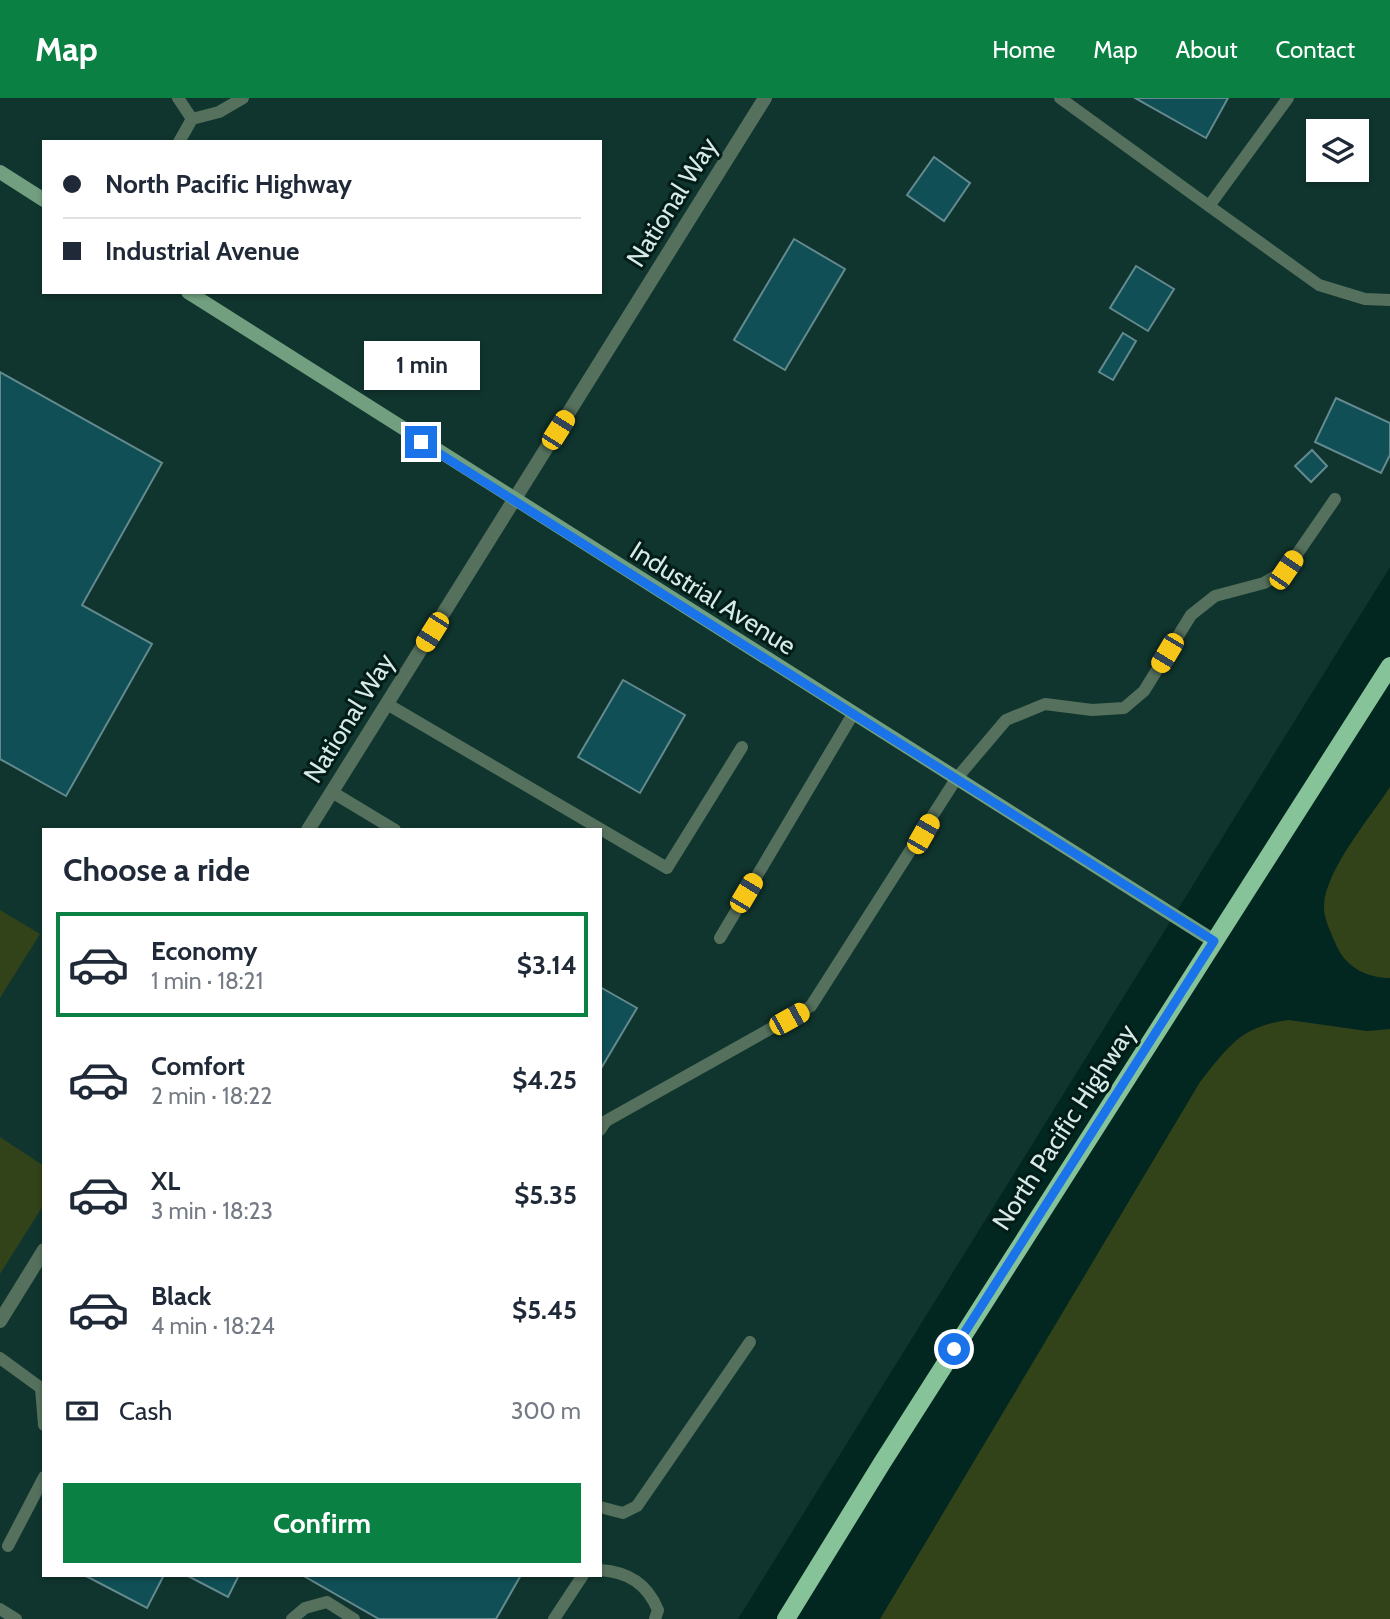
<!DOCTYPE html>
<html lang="en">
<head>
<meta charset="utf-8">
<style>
  body { margin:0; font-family:Cabin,sans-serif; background:#f6f6f7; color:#1f2937; height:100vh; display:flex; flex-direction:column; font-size:26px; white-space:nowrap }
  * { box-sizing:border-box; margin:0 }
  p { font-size:23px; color:#747a83 }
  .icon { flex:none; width:38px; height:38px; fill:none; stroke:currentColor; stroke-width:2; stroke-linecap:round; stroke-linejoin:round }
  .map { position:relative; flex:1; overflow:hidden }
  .details { position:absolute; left:42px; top:730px; width:560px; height:749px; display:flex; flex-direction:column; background:#fff; border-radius:0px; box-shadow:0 2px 5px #0004 }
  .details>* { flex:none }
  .hud { position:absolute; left:42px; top:42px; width:560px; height:154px; border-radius:0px; box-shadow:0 2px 5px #0004; display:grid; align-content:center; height:154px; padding:0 21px; background:#fff }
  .buttons { position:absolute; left:1306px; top:21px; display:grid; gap:14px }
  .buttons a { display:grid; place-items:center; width:63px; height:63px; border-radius:0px; background:#fff; box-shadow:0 2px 5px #0004; font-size:35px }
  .end { position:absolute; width:32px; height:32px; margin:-16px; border:9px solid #1a73e8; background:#fff; box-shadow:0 0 0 4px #fff }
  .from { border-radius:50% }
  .bubble { position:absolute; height:49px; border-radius:0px; background:#fff; box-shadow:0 2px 5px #0004; font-size:23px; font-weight:700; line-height:49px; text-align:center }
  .car { position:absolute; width:21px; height:42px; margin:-21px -10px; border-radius:9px; box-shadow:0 0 5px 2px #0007; background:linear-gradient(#f5c518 24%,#345 0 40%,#f5c518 0 76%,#345 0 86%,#f5c518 0) }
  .hud b { display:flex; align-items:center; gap:24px; height:66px; font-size:26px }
  .hud b+b { border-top:2px solid #e0e1e3 }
  .hud i { width:18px; height:18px; background:#1f2937 }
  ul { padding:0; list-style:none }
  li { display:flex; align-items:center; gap:21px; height:105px; margin:0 14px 10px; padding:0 7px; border:4px solid transparent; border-radius:0px }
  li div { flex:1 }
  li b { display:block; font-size:26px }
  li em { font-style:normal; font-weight:700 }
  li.on { border-color:#0b8043 }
  li>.icon { width:63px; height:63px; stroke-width:1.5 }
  h2 { padding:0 21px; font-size:32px; line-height:84px }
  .pay { display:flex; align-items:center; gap:18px; height:77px; padding:0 21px; font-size:26px }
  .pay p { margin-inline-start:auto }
  .button { display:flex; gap:14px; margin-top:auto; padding:14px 21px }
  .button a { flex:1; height:80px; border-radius:0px; background:#0b8043; color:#fff; font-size:28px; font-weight:700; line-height:80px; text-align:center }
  header { display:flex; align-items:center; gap:42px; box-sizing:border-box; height:98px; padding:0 35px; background:#0b8043; color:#fff }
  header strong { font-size:33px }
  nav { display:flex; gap:38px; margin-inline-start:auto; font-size:24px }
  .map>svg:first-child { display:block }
</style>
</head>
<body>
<header>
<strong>Map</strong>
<nav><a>Home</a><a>Map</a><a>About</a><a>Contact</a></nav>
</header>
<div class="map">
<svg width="1390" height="1521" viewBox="0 0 1390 1521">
  <rect width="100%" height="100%" fill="#022721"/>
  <path fill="#10352e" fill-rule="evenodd" d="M0,0H1390V469L738,1521H0ZM1318,33H1356V72H1318ZM44,44H600V194H44ZM44,732H600V1477H44Z"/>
  <g fill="#324219">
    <path d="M1390,689V880C1368,880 1347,870 1337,849C1332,837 1323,820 1324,807C1326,771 1370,720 1390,689Z"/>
    <polygon points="0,812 40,836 0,900"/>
    <path d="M1289,922L1367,933L1390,931V1521H880L1200,984C1229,948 1241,928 1289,922Z"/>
    <polygon points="0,1039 44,1068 44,1106 0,1176"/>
  </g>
  <g fill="#104f56" stroke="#648a8f" stroke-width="2">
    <polygon points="1135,0 1228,0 1206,40"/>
    <polygon points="934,59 970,85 944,123 907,97"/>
    <polygon points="794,141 845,171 785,272 734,242"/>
    <polygon points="1136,168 1174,191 1148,233 1110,210"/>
    <polygon points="1123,235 1136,243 1113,282 1099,274"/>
    <polygon points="0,274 162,365 82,507 152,546 66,698 0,661"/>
    <polygon points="1336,300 1390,325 1390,357 1381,375 1315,344"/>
    <polygon points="1312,352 1327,368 1311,384 1295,368"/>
    <polygon points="623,582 685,617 640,695 578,659"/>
    <polygon points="600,889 637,910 600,972"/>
    <polygon points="84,1477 164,1477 147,1510"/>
    <polygon points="186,1477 239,1477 228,1499"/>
    <polygon points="302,1477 521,1477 496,1521 379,1521"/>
  </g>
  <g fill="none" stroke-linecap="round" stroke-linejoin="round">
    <g stroke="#55715d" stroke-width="12">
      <polyline points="178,0 192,21"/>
      <polyline points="1060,0 1209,108 1288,0"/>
      <polyline points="179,44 192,21 219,14 243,0"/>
      <polyline points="1209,108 1319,187 1365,201 1390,202"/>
      <polyline points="387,606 667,770 742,649"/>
      <polyline points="332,694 395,732"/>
      <polyline points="720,840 853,616"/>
      <polyline points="600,1032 606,1023 811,908 956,681 1006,622 1045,606 1092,612 1124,610 1144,593 1191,517 1215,498 1264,485 1286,472 1335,401"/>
      <polyline points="0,1260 41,1290 44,1327"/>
      <polyline points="600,1409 623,1415 637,1408 750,1244"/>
      <polyline points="8,1448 44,1379"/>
      <path d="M600,1472C629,1474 647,1486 658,1512L655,1521"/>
      <polyline points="0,1511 16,1521"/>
      <polyline points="292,1521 305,1510 327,1504 354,1521"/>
      <polyline points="554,1521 583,1477"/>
    </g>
    <g stroke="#55715d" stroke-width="14">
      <polyline points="308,732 765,0"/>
      <polyline points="0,1223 44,1152"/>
    </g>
    <g stroke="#719f7f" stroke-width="14">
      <polyline points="0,74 44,102"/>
      <polyline points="188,194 1214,843"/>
    </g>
    <polyline stroke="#87c399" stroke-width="18" points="786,1521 882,1365 1390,568"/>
  </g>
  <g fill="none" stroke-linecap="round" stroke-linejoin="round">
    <polyline stroke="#1a73e8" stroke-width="9" points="421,344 1214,843 954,1251"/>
  </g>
  <g text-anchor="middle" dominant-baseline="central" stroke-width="6" stroke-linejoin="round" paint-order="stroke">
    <g font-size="26" fill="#d7eae6" stroke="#021c17">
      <text transform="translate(672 104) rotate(-58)">National Way</text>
      <text transform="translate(713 500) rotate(32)">Industrial Avenue</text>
      <text transform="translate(349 620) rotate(-58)">National Way</text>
      <text transform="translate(1064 1029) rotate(-57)">North Pacific Highway</text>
    </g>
  </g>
</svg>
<div class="buttons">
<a><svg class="icon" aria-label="layers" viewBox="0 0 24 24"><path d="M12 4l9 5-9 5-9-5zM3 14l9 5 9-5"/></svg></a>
</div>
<i class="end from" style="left:954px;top:1251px"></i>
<i class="end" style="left:421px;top:344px"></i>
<div class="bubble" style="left:364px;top:243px;width:116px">1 min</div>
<i class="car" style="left:558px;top:332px;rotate:32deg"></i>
<i class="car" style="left:1286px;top:472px;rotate:34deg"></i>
<i class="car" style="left:432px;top:534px;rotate:212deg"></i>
<i class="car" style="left:1167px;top:555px;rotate:211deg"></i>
<i class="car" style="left:923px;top:736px;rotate:30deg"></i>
<i class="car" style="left:746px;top:795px;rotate:31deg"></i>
<i class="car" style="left:789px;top:921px;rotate:61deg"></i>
<div class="hud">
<b><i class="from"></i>North Pacific Highway</b>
<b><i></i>Industrial Avenue</b>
</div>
<section class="details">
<h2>Choose a ride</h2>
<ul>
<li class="on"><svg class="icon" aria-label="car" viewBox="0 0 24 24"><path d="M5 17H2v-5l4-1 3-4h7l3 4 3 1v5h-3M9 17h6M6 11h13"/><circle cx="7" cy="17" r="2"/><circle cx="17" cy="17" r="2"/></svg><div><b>Economy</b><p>1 min · 18:21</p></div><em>$3.14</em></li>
<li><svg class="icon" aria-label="car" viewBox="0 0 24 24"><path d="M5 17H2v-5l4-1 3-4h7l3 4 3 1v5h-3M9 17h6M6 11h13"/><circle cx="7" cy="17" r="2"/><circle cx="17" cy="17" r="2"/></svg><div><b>Comfort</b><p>2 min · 18:22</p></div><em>$4.25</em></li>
<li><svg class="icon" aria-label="car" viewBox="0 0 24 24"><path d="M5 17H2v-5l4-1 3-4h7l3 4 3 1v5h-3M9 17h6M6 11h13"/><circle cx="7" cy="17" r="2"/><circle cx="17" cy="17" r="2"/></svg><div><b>XL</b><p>3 min · 18:23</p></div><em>$5.35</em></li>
<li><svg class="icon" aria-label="car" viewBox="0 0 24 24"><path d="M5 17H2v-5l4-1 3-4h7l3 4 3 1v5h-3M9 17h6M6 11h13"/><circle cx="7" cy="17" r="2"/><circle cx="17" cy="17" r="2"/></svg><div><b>Black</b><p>4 min · 18:24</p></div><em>$5.45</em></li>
</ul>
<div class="pay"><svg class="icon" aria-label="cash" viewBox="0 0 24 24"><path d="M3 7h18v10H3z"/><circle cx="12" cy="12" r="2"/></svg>Cash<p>300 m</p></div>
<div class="button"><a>Confirm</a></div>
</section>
</div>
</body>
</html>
